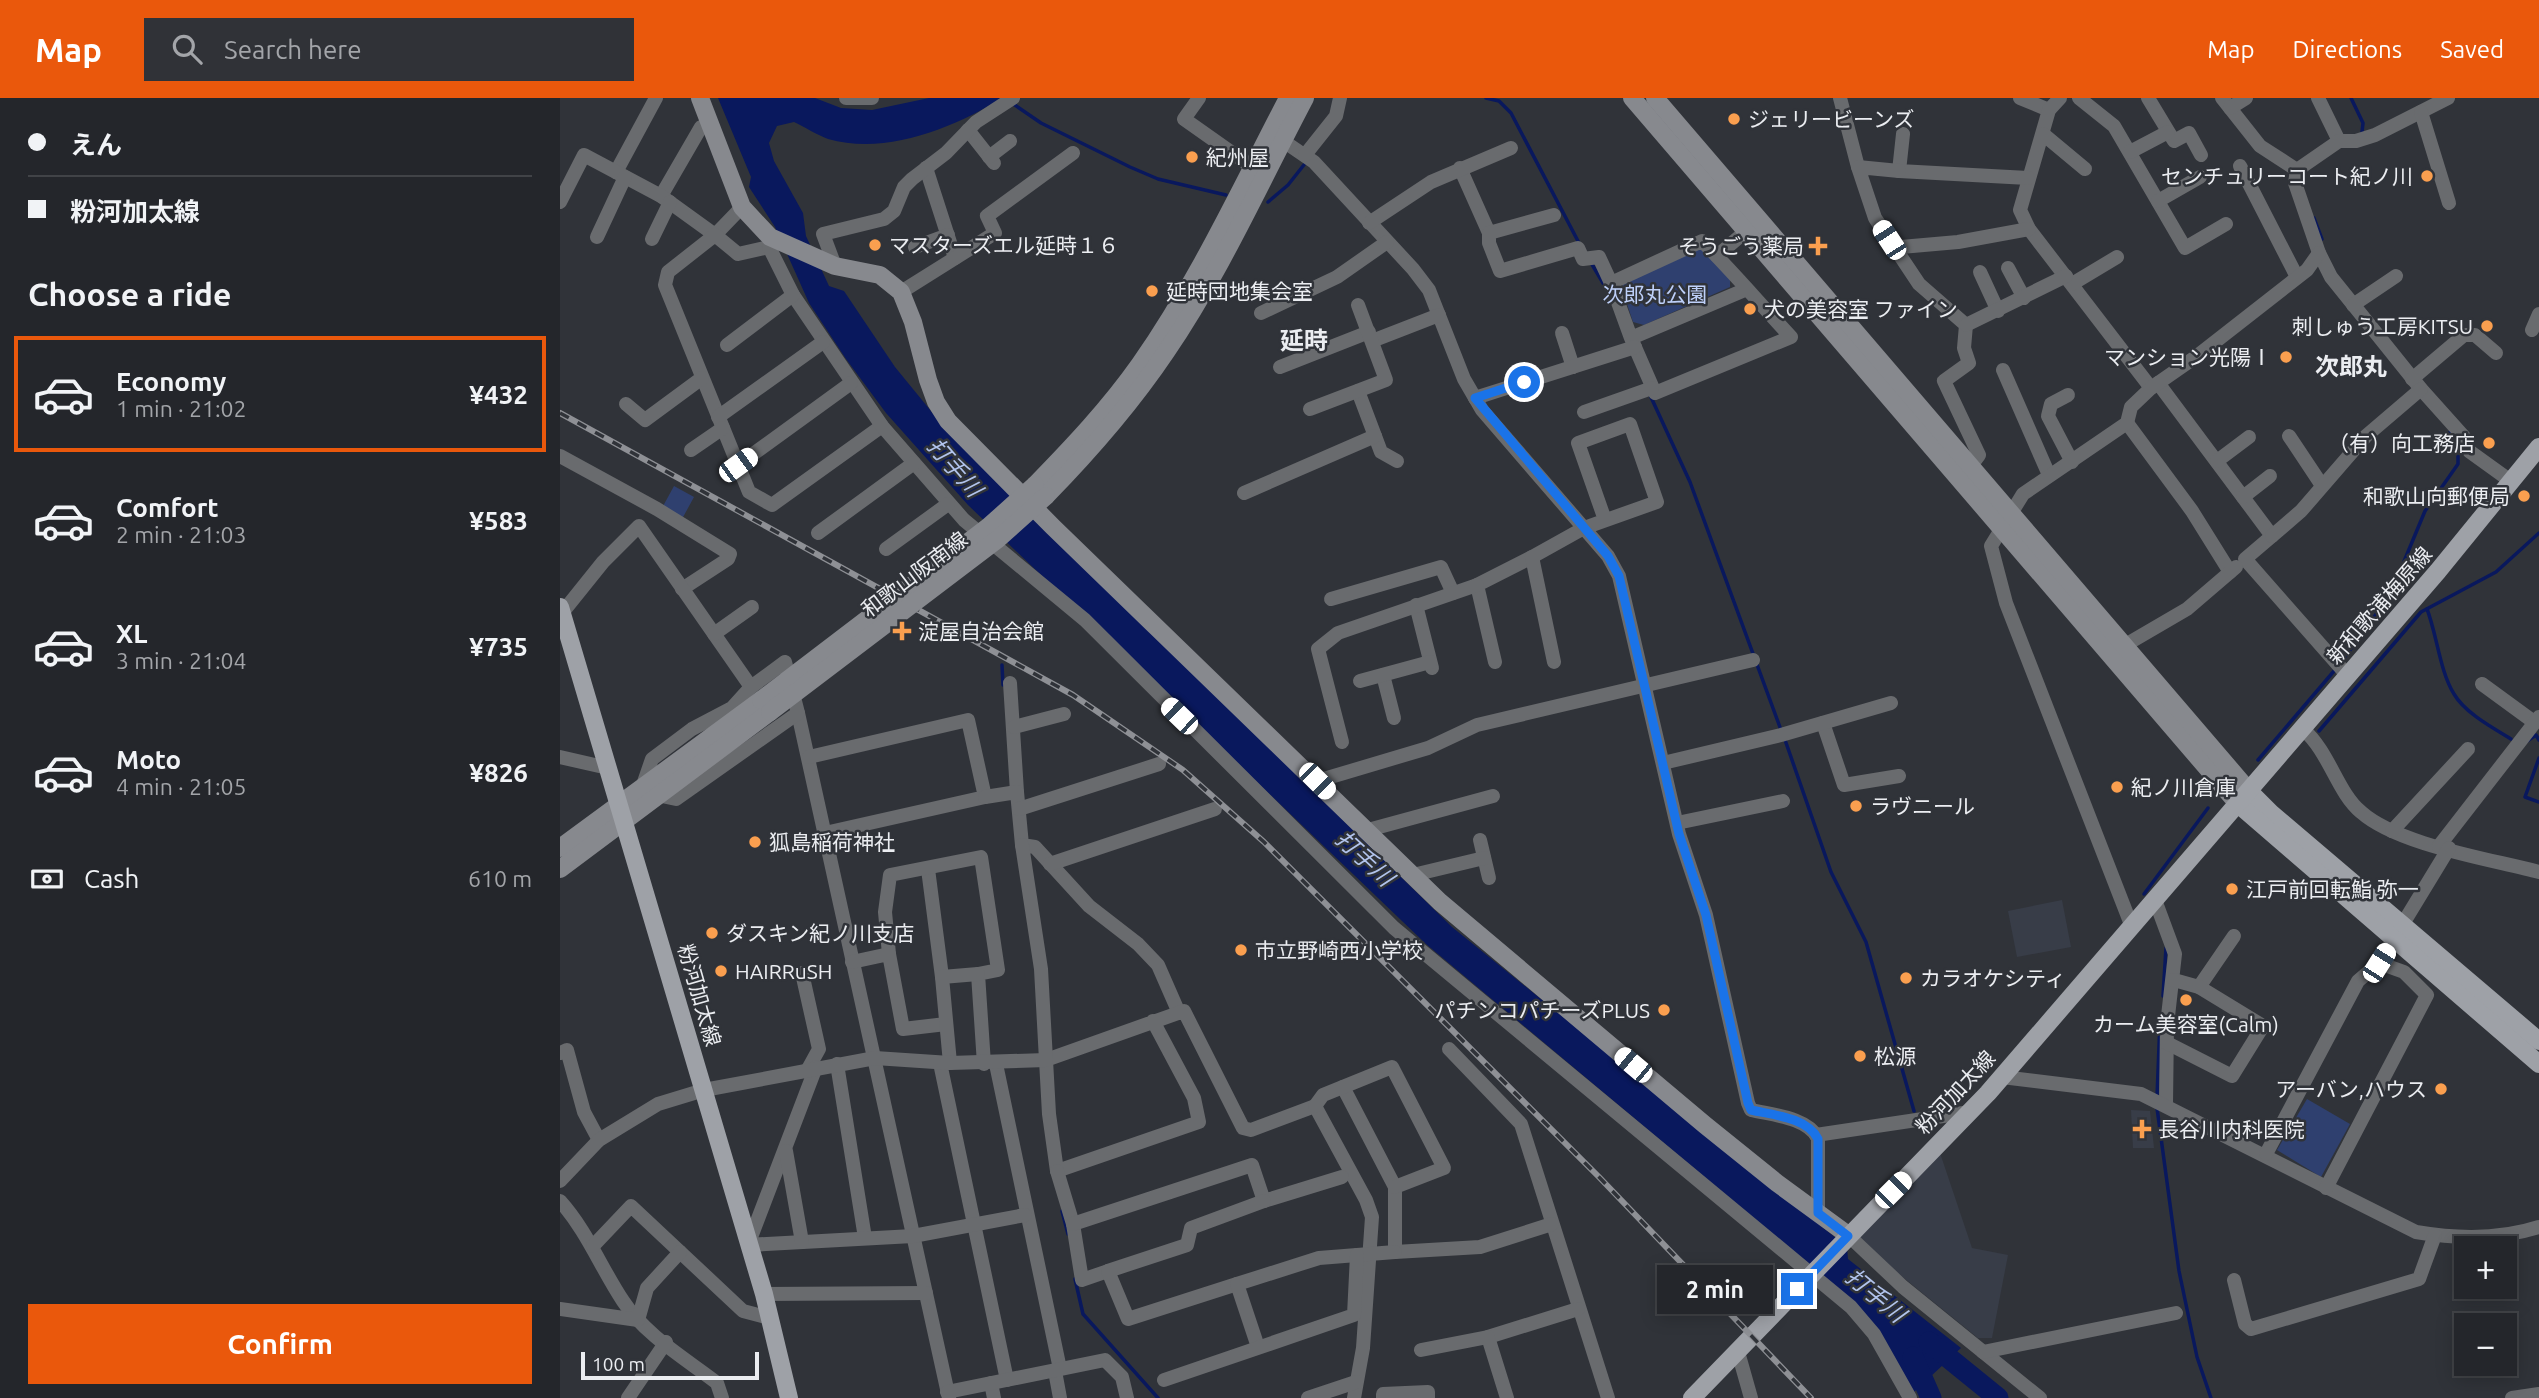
<!DOCTYPE html>
<html lang="en">
<head>
<meta charset="utf-8">
<style>
  body { margin:0; font-family:Ubuntu,"Noto Sans JP",sans-serif; background:#303237; color:#f1f3f6; height:100vh; display:flex; flex-direction:column; font-size:26px; white-space:nowrap }
  * { box-sizing:border-box; margin:0 }
  p { font-size:23px; color:#a3a5a9 }
  .icon { flex:none; width:38px; height:38px; fill:none; stroke:currentColor; stroke-width:2; stroke-linecap:round; stroke-linejoin:round }
  .map { position:relative; flex:1; overflow:hidden }
  .drawer { display:flex; flex-direction:column; background:#24262b; width:560px }
  .drawer>* { flex:none }
  .guide { display:grid; align-content:center; height:154px; padding:0 28px; background:#24262b }
  .controls { position:absolute; left:1894px; top:1138px; display:grid; gap:14px }
  .controls a { display:grid; place-items:center; width:63px; height:63px; border-radius:0px; background:#24262b; box-shadow:0 4px 18px #0003,0 0 0 2px #414347; font-size:35px }
  .scale { position:absolute; left:21px; bottom:18px; width:178px; box-sizing:border-box; padding-left:7px; border:4px solid #ebedf1; border-top:0; font-size:19px; line-height:24px; white-space:nowrap; color:#ebedf1; -webkit-text-stroke:5px #303339; paint-order:stroke }
  .end { position:absolute; width:32px; height:32px; margin:-16px; border:9px solid #1a73e8; background:#fff; box-shadow:0 0 0 4px #fff }
  .from { border-radius:50% }
  .bubble { position:absolute; height:49px; border-radius:0px; background:#24262b; box-shadow:0 4px 18px #0003,0 0 0 2px #414347; font-size:23px; font-weight:700; line-height:49px; text-align:center }
  .car { position:absolute; width:21px; height:42px; margin:-21px -10px; border-radius:9px; box-shadow:0 0 5px 2px #0007; background:linear-gradient(#fff 24%,#345 0 40%,#fff 0 76%,#345 0 86%,#fff 0) }
  .guide b { display:flex; align-items:center; gap:24px; height:66px; font-size:26px }
  .guide b+b { border-top:2px solid #414347 }
  .guide i { width:18px; height:18px; background:#f1f3f6 }
  ul { padding:0; list-style:none }
  li { display:flex; align-items:center; gap:21px; height:116px; margin:0 14px 10px; padding:0 14px; border:4px solid transparent; border-radius:0px }
  li div { flex:1 }
  li b { display:block; font-size:26px }
  li em { font-style:normal; font-weight:700 }
  li.on { border-color:#ea580c }
  li>.icon { width:63px; height:63px; stroke-width:1.5 }
  h2 { padding:0 28px; font-size:32px; line-height:84px }
  .pay { display:flex; align-items:center; gap:18px; height:77px; padding:0 28px; font-size:26px }
  .pay p { margin-inline-start:auto }
  .action { display:flex; gap:14px; margin-top:auto; padding:14px 28px }
  .action a { flex:1; height:80px; border-radius:0px; background:#ea580c; color:#fff; font-size:28px; font-weight:700; line-height:80px; text-align:center }
  header { display:flex; align-items:center; gap:42px; box-sizing:border-box; height:98px; padding:0 35px; background:#ea580c; color:#fff }
  header strong { font-size:33px }
  nav { display:flex; gap:38px; margin-inline-start:auto; font-size:24px }
  .search { width:490px; height:63px; background:#303237; display:flex; align-items:center; gap:18px; box-sizing:border-box; padding:0 24px; border-radius:0px; color:#a3a5a9; font-size:26px }
  main { display:flex; flex:1; min-height:0 }
  .map>svg:first-child { display:block }
</style>
</head>
<body>
<header>
<strong>Map</strong>
<div class="search"><svg class="icon" aria-label="search" viewBox="0 0 24 24"><circle cx="10" cy="10" r="6"/><path d="M15 15l6 6"/></svg>Search here</div>
<nav><a>Map</a><a>Directions</a><a>Saved</a></nav>
</header>
<main>
<section class="drawer">
<div class="guide">
<b><i class="from"></i>えん</b>
<b><i></i>粉河加太線</b>
</div>
<h2>Choose a ride</h2>
<ul>
<li class="on"><svg class="icon" aria-label="car" viewBox="0 0 24 24"><path d="M5 17H2v-5l4-1 3-4h7l3 4 3 1v5h-3M9 17h6M6 11h13"/><circle cx="7" cy="17" r="2"/><circle cx="17" cy="17" r="2"/></svg><div><b>Economy</b><p>1 min · 21:02</p></div><em>¥432</em></li>
<li><svg class="icon" aria-label="car" viewBox="0 0 24 24"><path d="M5 17H2v-5l4-1 3-4h7l3 4 3 1v5h-3M9 17h6M6 11h13"/><circle cx="7" cy="17" r="2"/><circle cx="17" cy="17" r="2"/></svg><div><b>Comfort</b><p>2 min · 21:03</p></div><em>¥583</em></li>
<li><svg class="icon" aria-label="car" viewBox="0 0 24 24"><path d="M5 17H2v-5l4-1 3-4h7l3 4 3 1v5h-3M9 17h6M6 11h13"/><circle cx="7" cy="17" r="2"/><circle cx="17" cy="17" r="2"/></svg><div><b>XL</b><p>3 min · 21:04</p></div><em>¥735</em></li>
<li><svg class="icon" aria-label="car" viewBox="0 0 24 24"><path d="M5 17H2v-5l4-1 3-4h7l3 4 3 1v5h-3M9 17h6M6 11h13"/><circle cx="7" cy="17" r="2"/><circle cx="17" cy="17" r="2"/></svg><div><b>Moto</b><p>4 min · 21:05</p></div><em>¥826</em></li>
</ul>
<div class="pay"><svg class="icon" aria-label="cash" viewBox="0 0 24 24"><path d="M3 7h18v10H3z"/><circle cx="12" cy="12" r="2"/></svg>Cash<p>610 m</p></div>
<div class="action"><a>Confirm</a></div>
</section>
<div class="map">
<svg width="1979" height="1300" viewBox="0 0 1979 1300">
  <rect width="100%" height="100%" fill="#303339"/>
  <g fill="#383d48">
    <polygon points="1502,802 1511,849 1457,859 1448,813"/>
    <polygon points="1571,1012 1590,1013 1594,1050 1573,1050"/>
    <polygon points="1380,1055 1412,1150 1448,1157 1432,1240 1418,1240 1297,1142"/>
  </g>
  <g fill="#2f406f">
    <polygon points="1139,151 1145,153 1170,181 1170,189 1084,227 1073,224 1062,191 1064,183"/>
    <polygon points="114,388 134,399 122,421 102,410"/>
    <polygon points="1747,1001 1790,1026 1761,1079 1717,1052"/>
  </g>
  <path fill="#09185d" d="M158,0H255L281,10L312,12L369,0H443C394,29 327,58 268,41C257,37 245,29 234,24L217,28L209,45L214,63L243,115L246,138L269,188L284,193L335,269L393,340L892,829L1287,1149L1288,1161L1401,1250L1353,1295L1296,1206L866,846L408,407L326,315L286,261L249,205L215,129L189,89L191,79Z"/>
  <g fill="none" stroke-linecap="round" stroke-linejoin="round">
    <g stroke="#09185d" stroke-width="3.5">
      <polyline points="926,0 939,3 951,15 1019,145"/>
      <polyline points="1791,0 1803,25 1802,34"/>
      <polyline points="452,5 481,25 570,69 598,81 666,97"/>
      <polyline points="708,104 728,87 747,63"/>
      <polyline points="1754,120 1762,141"/>
      <polyline points="1030,163 1046,190"/>
      <polyline points="1090,297 1130,384 1221,632"/>
      <path d="M1867,511C1877,537 1880,574 1894,596C1905,615 1933,630 1951,641"/>
      <polyline points="1782,563 1830,497 1865,413 1898,366 1898,344 1890,334"/>
      <polyline points="442,567 443,587"/>
      <polyline points="1759,633 1861,514 1936,474 1979,435"/>
      <polyline points="1224,639 1271,774 1306,844 1354,1013"/>
      <polyline points="1967,643 1976,637 1979,642"/>
      <polyline points="1979,660 1965,699 1979,704"/>
      <polyline points="1698,662 1774,573"/>
      <polyline points="1584,796 1648,710"/>
      <polyline points="1603,898 1606,850"/>
      <polyline points="1597,999 1600,923"/>
      <polyline points="1597,1010 1619,1173 1637,1259 1651,1300"/>
      <polyline points="502,1113 508,1136"/>
      <polyline points="515,1181 523,1216 598,1300"/>
    </g>
    <g stroke="#09185d" stroke-width="21">
      <polyline points="1369,1244 1438,1300"/>
      <polyline points="1353,1259 1371,1300"/>
    </g>
    <g stroke="#696b6e" stroke-width="14">
      <polyline points="286,0 312,0"/>
      <polyline points="639,0 624,21 692,69"/>
      <polyline points="1280,0 1298,69"/>
      <polyline points="1460,0 1489,12"/>
      <polyline points="1500,0 1489,12 1460,112 1469,131 1591,290"/>
      <polyline points="1519,0 1554,28 1625,150 1666,126"/>
      <polyline points="1588,0 1614,43 1629,35 1641,57"/>
      <polyline points="1662,0 1700,48 1737,72"/>
      <polyline points="1758,0 1779,43"/>
      <polyline points="1888,0 1815,37 1796,43 1779,43 1737,72 1735,85 1759,155 1771,179 1861,291 1904,339 1909,353 1952,384"/>
      <polyline points="1670,10 1686,0"/>
      <polyline points="1861,14 1889,105"/>
      <polyline points="408,32 434,65"/>
      <polyline points="1343,36 1339,73 1468,80"/>
      <polyline points="1483,36 1525,71"/>
      <path d="M716,38L754,64L853,171L869,192L904,281L922,312L1048,458L1059,478L1119,736L1146,817L1188,1005L1191,1012C1212,1017 1247,1019 1258,1040V1115"/>
      <polyline points="1570,54 1608,34"/>
      <polyline points="745,57 776,18 780,0"/>
      <polyline points="429,59 450,43"/>
      <polyline points="1680,68 1737,179"/>
      <polyline points="366,70 395,160"/>
      <polyline points="900,70 929,135"/>
      <polyline points="1339,73 1298,69 1315,120 1359,186 1406,227 1404,250 1409,265 1384,283 1419,357 1410,369"/>
      <polyline points="56,74 96,0"/>
      <polyline points="101,98 141,29"/>
      <polyline points="1598,103 1640,79"/>
      <polyline points="0,104 24,57 101,98 155,137 182,109"/>
      <polyline points="994,117 929,135 929,145 940,173 1018,150 1023,161 1039,159 1051,185"/>
      <polyline points="809,125 871,84 951,50"/>
      <polyline points="37,139 65,79"/>
      <polyline points="92,141 110,104"/>
      <polyline points="210,142 209,149 178,156 155,137 108,174 105,187 189,394 212,407 322,328"/>
      <polyline points="209,149 233,197 322,328 404,422 525,522 834,830 1291,1209 1314,1236 1350,1300"/>
      <polyline points="355,149 388,137"/>
      <polyline points="1341,149 1398,144 1469,131"/>
      <polyline points="1157,158 1193,127"/>
      <polyline points="275,168 263,136 324,121 334,113 344,89 352,81 386,55 416,24 453,0"/>
      <polyline points="1448,170 1464,200"/>
      <polyline points="1420,174 1438,213"/>
      <polyline points="1512,186 1557,159"/>
      <polyline points="341,194 435,135 427,118 513,55"/>
      <polyline points="1793,207 1836,178"/>
      <polyline points="701,215 777,179 827,144"/>
      <polyline points="1406,227 1506,178"/>
      <polyline points="1972,232 1979,216"/>
      <polyline points="1002,235 1013,269"/>
      <path d="M1071,240L1095,295L1231,239C1201,207 1173,174 1142,143L1051,185L1071,240L1187,191"/>
      <polyline points="812,243 879,217"/>
      <polyline points="167,247 233,197"/>
      <polyline points="720,269 809,234"/>
      <polyline points="1443,272 1489,377"/>
      <polyline points="1852,281 1904,237 1915,237 1936,255"/>
      <polyline points="1598,285 1712,438 1685,461 1788,578"/>
      <polyline points="798,293 821,354 837,363"/>
      <polyline points="1508,297 1491,306 1488,318 1512,364"/>
      <polyline points="915,300 1075,249"/>
      <polyline points="66,306 85,322 142,280"/>
      <polyline points="750,311 826,282 798,207"/>
      <polyline points="1024,314 1092,290"/>
      <polyline points="158,319 263,244"/>
      <polyline points="1567,325 1632,413 1670,474"/>
      <polyline points="1729,338 1761,386"/>
      <polyline points="131,352 163,330"/>
      <polyline points="0,358 97,411 170,456 168,461 122,491"/>
      <polyline points="1657,363 1689,339"/>
      <polyline points="178,367 291,285"/>
      <polyline points="684,395 815,338"/>
      <polyline points="1683,399 1710,378"/>
      <polyline points="258,435 354,365"/>
      <polyline points="1712,438 1741,413 1806,338 1861,291"/>
      <polyline points="326,451 388,406"/>
      <polyline points="771,501 881,469 893,495"/>
      <polyline points="856,507 872,570"/>
      <polyline points="2,515 43,464 79,428 191,589"/>
      <polyline points="154,536 192,509"/>
      <polyline points="1555,553 1627,511 1676,469"/>
      <polyline points="935,564 917,487 972,459"/>
      <polyline points="994,564 972,459 1024,430 1097,404 1070,326 1018,345 1045,422"/>
      <polyline points="823,577 834,620"/>
      <polyline points="800,583 870,564"/>
      <polyline points="450,585 457,694"/>
      <polyline points="1922,586 1974,624"/>
      <polyline points="238,615 389,1300"/>
      <polyline points="1263,625 1284,687 1339,678"/>
      <polyline points="454,629 504,616"/>
      <path d="M1743,631C1770,655 1777,694 1801,714C1838,747 1930,761 1979,774"/>
      <polyline points="782,644 758,551 778,535 917,487"/>
      <polyline points="0,659 48,670"/>
      <polyline points="249,659 408,622 425,699 265,735"/>
      <polyline points="1103,665 1221,637 1331,605"/>
      <polyline points="757,683 868,650 917,627 1193,562"/>
      <polyline points="83,687 92,661 132,631 172,610 191,589 225,564 238,615 116,701 97,697"/>
      <polyline points="425,699 457,694 462,747 475,749 529,808 578,846 598,867 619,915"/>
      <polyline points="459,711 599,666"/>
      <polyline points="1117,725 1223,703"/>
      <polyline points="808,732 933,698"/>
      <polyline points="1832,733 1908,651"/>
      <polyline points="920,742 929,780"/>
      <polyline points="1879,748 1979,619"/>
      <polyline points="490,766 655,711"/>
      <polyline points="368,771 382,879"/>
      <polyline points="853,777 924,760"/>
      <polyline points="1595,802 1615,856 1607,927 1606,1006"/>
      <polyline points="1572,829 1446,505 1431,448 1463,396 1567,325 1571,309 1591,290 1637,258 1747,172 1759,155"/>
      <polyline points="329,856 325,814 330,777 421,759 438,872 418,876 424,966"/>
      <polyline points="292,864 329,856 343,931 386,926"/>
      <polyline points="242,875 259,951 248,971"/>
      <polyline points="1639,889 1674,838"/>
      <polyline points="593,923 634,1000 639,1024 497,1073 489,1016 486,962 624,913 683,1030 691,1032 755,1008 806,1102 812,1119 803,1250 794,1300"/>
      <polyline points="1607,945 1672,978 1703,928 1639,889 1614,882"/>
      <polyline points="889,951 961,1026 1048,1300"/>
      <polyline points="0,955 7,952 24,1014 39,1042"/>
      <polyline points="380,965 447,1282"/>
      <polyline points="390,965 382,879 418,876"/>
      <polyline points="277,966 305,1140"/>
      <polyline points="436,966 500,1271"/>
      <polyline points="256,969 188,1147 353,1138 465,1117"/>
      <path d="M1442,979L1581,996L1856,1134C1897,1141 1939,1142 1979,1129"/>
      <polyline points="783,989 835,1089 835,1154 920,1149 992,1126"/>
      <polyline points="755,1008 763,997 832,969 884,1070 835,1089"/>
      <polyline points="1256,1037 1410,1014"/>
      <polyline points="226,1053 242,1144"/>
      <polyline points="1706,1056 1798,883 1819,865 1889,750"/>
      <polyline points="497,1073 513,1126 522,1182 548,1173"/>
      <polyline points="0,1083 39,1042 98,1006 144,992 315,960 390,965 486,962 481,871 462,747"/>
      <polyline points="1766,1090 1867,897 1844,874 1819,865"/>
      <path d="M0,1103C27,1133 41,1170 63,1203C85,1237 126,1261 157,1285L162,1300"/>
      <polyline points="513,1126 692,1067 704,1103 782,1079"/>
      <polyline points="1288,1137 1343,1189 1480,1300"/>
      <polyline points="33,1148 71,1108 183,1213 210,1220"/>
      <polyline points="1674,1182 1685,1226 1691,1231 1859,1181 1875,1137"/>
      <polyline points="677,1186 568,1221 548,1173 627,1147 631,1130 704,1103"/>
      <polyline points="204,1196 366,1195"/>
      <polyline points="0,1211 78,1222 87,1190 120,1154"/>
      <polyline points="928,1239 1018,1211"/>
      <polyline points="698,1249 677,1186 759,1160 835,1154"/>
      <polyline points="861,1252 928,1239 947,1300"/>
      <polyline points="1178,1254 1191,1300"/>
      <polyline points="1423,1254 1616,1215"/>
      <polyline points="495,1273 500,1300"/>
      <polyline points="604,1282 794,1217 797,1157"/>
      <polyline points="431,1285 434,1300"/>
      <polyline points="387,1294 545,1262 562,1279 567,1300"/>
      <polyline points="68,1300 106,1244"/>
      <polyline points="748,1300 796,1284"/>
      <polyline points="823,1300 823,1296 868,1294 868,1300"/>
      <polyline points="1952,1300 1979,1296"/>
    </g>
    <g stroke="#87898e" stroke-width="18">
      <polyline points="140,0 182,109 210,139 275,168 320,177 341,194 353,224 368,282 376,304 388,323 493,429 880,804 1145,1027 1217,1085 1288,1137"/>
      <polyline points="1072,0 1678,706"/>
      <polyline points="1095,0 1689,693"/>
      <path d="M475,387C512,349 549,310 580,266C638,183 681,90 728,0"/>
      <path d="M486,398C530,353 571,306 606,254C660,175 700,85 745,0"/>
      <polyline points="0,750 201,602"/>
      <polyline points="0,771 210,614"/>
    </g>
    <g stroke="#9ea1a7" stroke-width="18">
      <polyline points="0,509 204,1196 229,1300"/>
      <polyline points="1689,693 1711,715 1979,943"/>
      <polyline points="1678,706 1979,966"/>
      <polyline points="1132,1300 1428,995 1878,473 1979,349"/>
    </g>
    <defs>
      <polyline id="rail" points="0,315 513,597 623,672 704,744 1039,1079 1251,1300"/>
    </defs>
    <use href="#rail" stroke="#8e9095" stroke-width="6"/>
    <use href="#rail" stroke="#303339" stroke-width="3.5" stroke-dasharray="10" stroke-linecap="butt"/>
    <g stroke="#87898e" stroke-width="18">
      <polyline points="201,602 428,429 475,387"/>
      <polyline points="210,614 438,441 486,398"/>
    </g>
  </g>
  <g fill="none" stroke-linecap="round" stroke-linejoin="round">
    <path stroke="#1a73e8" stroke-width="9" d="M964,284L915,300L1048,458L1059,478L1119,736L1146,817L1188,1005L1191,1012C1212,1017 1247,1019 1258,1041V1115L1288,1138L1237,1191"/>
  </g>
  <g fill="#fa9f4f" stroke="#303339" stroke-width="2.5">
    <circle cx="1174" cy="21" r="7"/>
    <circle cx="632" cy="59" r="7"/>
    <circle cx="1867" cy="78" r="7"/>
    <circle cx="315" cy="147" r="7"/>
    <path d="M1254.5 137.5h7v7h7v7h-7v7h-7v-7h-7v-7h7z"/>
    <circle cx="592" cy="193" r="7"/>
    <circle cx="1190" cy="211" r="7"/>
    <circle cx="1927" cy="228" r="7"/>
    <circle cx="1726" cy="259" r="7"/>
    <circle cx="1929" cy="345" r="7"/>
    <circle cx="1964" cy="398" r="7"/>
    <path d="M338.5 522.5h7v7h7v7h-7v7h-7v-7h-7v-7h7z"/>
    <circle cx="1557" cy="689" r="7"/>
    <circle cx="1296" cy="708" r="7"/>
    <circle cx="195" cy="744" r="7"/>
    <circle cx="1672" cy="791" r="7"/>
    <circle cx="152" cy="835" r="7"/>
    <circle cx="681" cy="852" r="7"/>
    <circle cx="161" cy="873" r="7"/>
    <circle cx="1346" cy="880" r="7"/>
    <circle cx="1626" cy="902" r="7"/>
    <circle cx="1104" cy="912" r="7"/>
    <circle cx="1300" cy="958" r="7"/>
    <circle cx="1881" cy="991" r="7"/>
    <path d="M1578.5 1020.5h7v7h7v7h-7v7h-7v-7h-7v-7h7z"/>
  </g>
  <g text-anchor="middle" dominant-baseline="central" stroke-width="5" stroke-linejoin="round" paint-order="stroke">
    <g font-size="21" fill="#ebedf1" stroke="#303339" text-anchor="start">
      <text x="1188" y="21">ジェリービーンズ</text>
      <text x="646" y="59">紀州屋</text>
      <text x="1853" y="78" text-anchor="end">センチュリーコート紀ノ川</text>
      <text x="329" y="147">マスターズエル延時１６</text>
      <text x="1244" y="148" text-anchor="end">そうごう薬局</text>
      <text x="606" y="193">延時団地集会室</text>
      <text x="1204" y="211">犬の美容室 ファイン</text>
      <text x="1913" y="228" text-anchor="end">刺しゅう工房KITSU</text>
      <text x="1712" y="259" text-anchor="end">マンション光陽Ⅰ</text>
      <text x="1915" y="345" text-anchor="end">（有）向工務店</text>
      <text x="1950" y="398" text-anchor="end">和歌山向郵便局</text>
      <text x="358" y="533">淀屋自治会館</text>
      <text x="1571" y="689">紀ノ川倉庫</text>
      <text x="1310" y="708">ラヴニール</text>
      <text x="209" y="744">狐島稲荷神社</text>
      <text x="1686" y="791">江戸前回転鮨 弥一</text>
      <text x="166" y="835">ダスキン紀ノ川支店</text>
      <text x="695" y="852">市立野崎西小学校</text>
      <text x="175" y="873">HAIRRuSH</text>
      <text x="1360" y="880">カラオケシティ</text>
      <text x="1090" y="912" text-anchor="end">パチンコパチーズPLUS</text>
      <text x="1626" y="926" text-anchor="middle">カーム美容室(Calm)</text>
      <text x="1314" y="958">松源</text>
      <text x="1867" y="991" text-anchor="end">アーバン,ハウス</text>
      <text x="1598" y="1031">長谷川内科医院</text>
    </g>
    <g font-size="21" fill="#bed0f9" stroke="#303339">
      <text x="1095" y="196">次郎丸公園</text>
    </g>
    <g font-size="21" fill="#ebedf1" stroke="#303339">
      <text transform="translate(354 476) rotate(-37)">和歌山阪南線</text>
      <text transform="translate(1819 507) rotate(-49)">新和歌浦梅原線</text>
      <text transform="translate(140 897) rotate(74)">粉河加太線</text>
      <text transform="translate(1395 994) rotate(-47)">粉河加太線</text>
    </g>
    <g font-size="23" font-style="italic" fill="#b2c4ed" stroke="#303339">
      <text transform="translate(395 369) rotate(49)">打手川</text>
      <text transform="translate(805 760) rotate(43)">打手川</text>
      <text transform="translate(1316 1197) rotate(40)">打手川</text>
    </g>
    <g font-size="24" font-weight="bold" fill="#ebedf1" stroke="#303339">
      <text x="744" y="242">延時</text>
      <text x="1791" y="268">次郎丸</text>
    </g>
  </g>
</svg>
<div class="controls">
<a>+</a>
<a>−</a>
</div>
<div class="scale">100 m</div>
<i class="end from" style="left:964px;top:284px"></i>
<i class="end" style="left:1237px;top:1191px"></i>
<div class="bubble" style="left:1097px;top:1167px;width:116px">2 min</div>
<i class="car" style="left:1329px;top:142px;rotate:327deg"></i>
<i class="car" style="left:178px;top:367px;rotate:54deg"></i>
<i class="car" style="left:619px;top:618px;rotate:314deg"></i>
<i class="car" style="left:757px;top:683px;rotate:135deg"></i>
<i class="car" style="left:1819px;top:865px;rotate:32deg"></i>
<i class="car" style="left:1073px;top:967px;rotate:310deg"></i>
<i class="car" style="left:1333px;top:1092px;rotate:45deg"></i>
</div>
</main>
</body>
</html>
